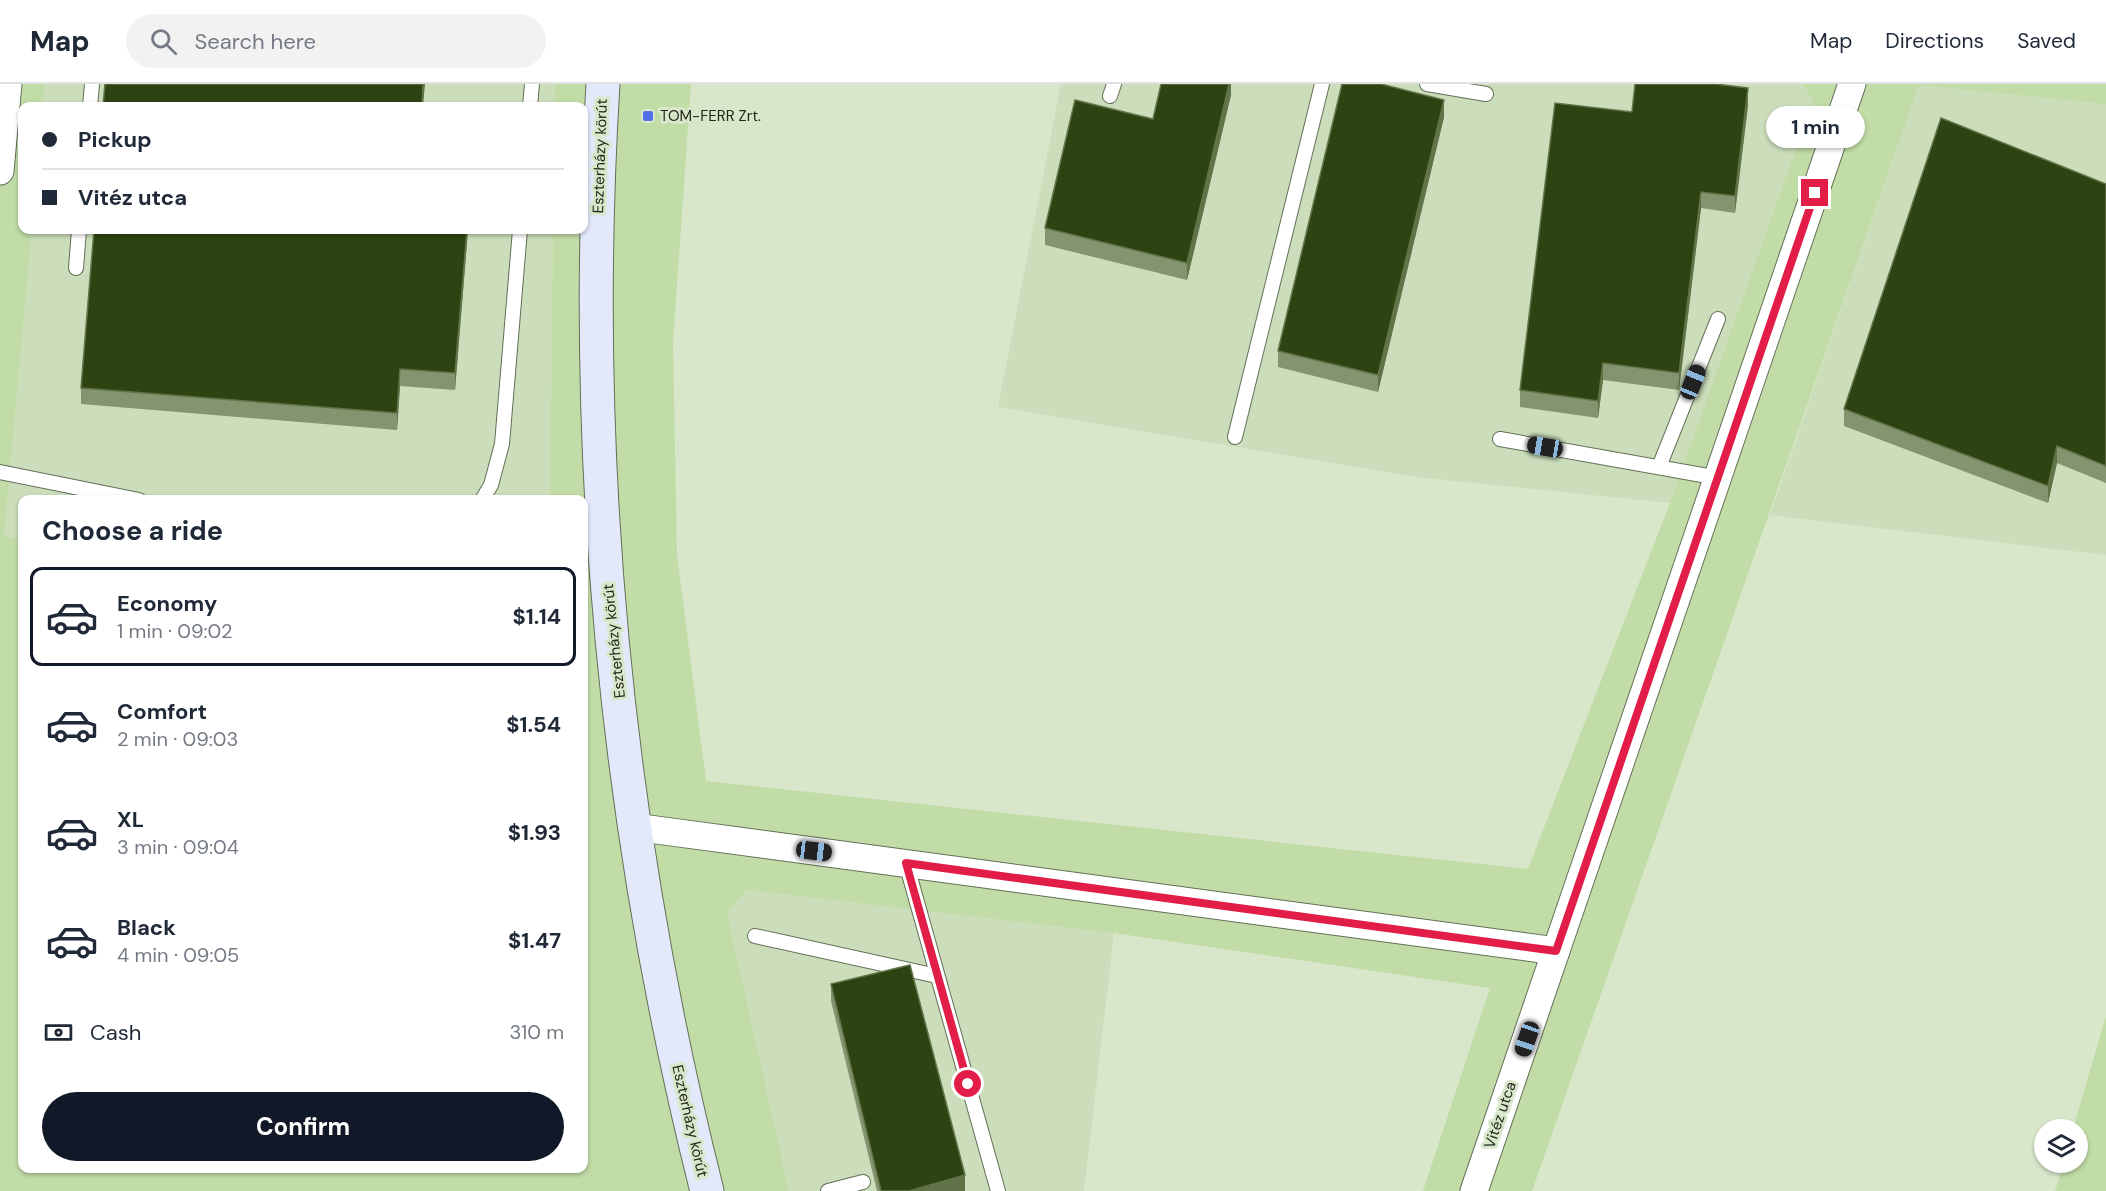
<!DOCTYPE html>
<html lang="en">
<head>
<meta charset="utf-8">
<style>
  body { margin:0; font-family:"DM Sans",sans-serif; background:#f2f2f3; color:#1f2937; height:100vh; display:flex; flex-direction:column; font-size:22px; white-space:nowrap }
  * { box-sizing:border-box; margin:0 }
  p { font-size:20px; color:#747a83 }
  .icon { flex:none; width:33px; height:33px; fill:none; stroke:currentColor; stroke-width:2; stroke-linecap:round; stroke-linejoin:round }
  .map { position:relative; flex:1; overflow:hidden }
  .details { position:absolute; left:18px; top:411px; width:570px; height:678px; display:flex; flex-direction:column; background:#fff; border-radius:12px; box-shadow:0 2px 4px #0004 }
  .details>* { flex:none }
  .top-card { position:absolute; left:18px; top:18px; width:570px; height:132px; border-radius:12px; box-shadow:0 2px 4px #0004; display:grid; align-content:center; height:132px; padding:0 24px; background:#fff }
  .controls { position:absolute; left:2034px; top:1035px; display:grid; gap:12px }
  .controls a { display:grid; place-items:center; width:54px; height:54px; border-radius:50%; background:#fff; box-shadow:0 2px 4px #0004; font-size:30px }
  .end { position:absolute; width:27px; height:27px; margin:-14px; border:8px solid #e11d48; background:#fff; box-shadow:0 0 0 3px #fff }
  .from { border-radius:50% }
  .bubble { position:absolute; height:42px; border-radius:21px; background:#fff; box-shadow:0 2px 4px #0004; font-size:20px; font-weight:700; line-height:42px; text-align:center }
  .car { position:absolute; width:18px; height:36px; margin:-18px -9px; border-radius:8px; box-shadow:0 0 4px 2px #0007; background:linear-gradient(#222 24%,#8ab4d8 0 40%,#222 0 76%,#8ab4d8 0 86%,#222 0) }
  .top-card b { display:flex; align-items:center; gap:21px; height:57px; font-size:22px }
  .top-card b+b { border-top:2px solid #e0e1e3 }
  .top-card i { width:15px; height:15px; background:#1f2937 }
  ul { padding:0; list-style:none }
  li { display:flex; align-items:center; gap:18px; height:99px; margin:0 12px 9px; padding:0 12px; border:3px solid transparent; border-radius:12px }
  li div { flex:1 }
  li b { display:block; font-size:22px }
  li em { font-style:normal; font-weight:700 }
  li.selected { border-color:#111827 }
  li>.icon { width:54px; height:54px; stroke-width:1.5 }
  h2 { padding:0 24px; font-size:27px; line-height:72px }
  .pay { display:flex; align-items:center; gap:15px; height:66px; padding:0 24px; font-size:22px }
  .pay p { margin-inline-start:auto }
  .action { display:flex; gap:12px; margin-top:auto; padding:12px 24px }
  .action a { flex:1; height:69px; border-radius:36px; background:#111827; color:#fff; font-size:24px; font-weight:700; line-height:69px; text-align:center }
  header { display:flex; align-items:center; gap:36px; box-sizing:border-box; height:84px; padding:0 30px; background:#fff; border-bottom:2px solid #e0e1e3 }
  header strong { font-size:28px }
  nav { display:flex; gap:33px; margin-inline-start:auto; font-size:21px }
  .search { width:420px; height:54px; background:#f2f2f3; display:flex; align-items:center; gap:15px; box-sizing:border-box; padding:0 21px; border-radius:33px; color:#747a83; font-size:22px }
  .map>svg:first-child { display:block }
</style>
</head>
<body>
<header>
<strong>Map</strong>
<div class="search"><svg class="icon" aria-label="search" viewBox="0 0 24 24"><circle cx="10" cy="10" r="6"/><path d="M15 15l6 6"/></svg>Search here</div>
<nav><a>Map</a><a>Directions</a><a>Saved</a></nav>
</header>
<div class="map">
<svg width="2106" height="1107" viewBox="0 0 2106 1107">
  <rect width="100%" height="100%" fill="#d8e6ca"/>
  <g fill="#cbddba">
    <polygon points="45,0 555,0 555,22 43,22"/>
    <polygon points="1061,0 1801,0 1813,16 1670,419 1416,393 998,323"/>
    <polygon points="1919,1 2106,20 2106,471 1770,431"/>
    <polygon points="32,146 553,146 550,415 22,416 22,457 4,453"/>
    <polygon points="746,806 1114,849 1084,1107 789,1107 727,829"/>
  </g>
  <g fill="#c1dca6">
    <polygon points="0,0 45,0 43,22 22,22 22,146 32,146 4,452 22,457 22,1084 584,1084 584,416 550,415 553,146 584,146 584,22 555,22 555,0 691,0 673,258 677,471 706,697 1528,785 1670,419 1813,16 1802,0 2106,0 2106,20 1919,1 1532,1107 1423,1107 1490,904 1114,849 746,806 727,829 789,1107 0,1107"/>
    <polygon points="2106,932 2106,1107 2055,1107 2064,1079 2078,1078 2078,1046 2073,1045"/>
  </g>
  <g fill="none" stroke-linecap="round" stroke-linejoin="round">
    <defs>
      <g id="lane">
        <polyline points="1427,0 1486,10"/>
        <polyline points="1110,12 1114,0"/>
        <polyline points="90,22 92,0"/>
        <polyline points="530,22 532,0"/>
        <polyline points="76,184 79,146"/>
        <polyline points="1235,353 1322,0"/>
        <polyline points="1500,355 1719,394"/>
        <polyline points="1659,383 1718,235"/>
        <polyline points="0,388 139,416"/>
        <polyline points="482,416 491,401 502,360 520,146"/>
        <polyline points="906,779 998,1107"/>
        <polyline points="755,852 937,892"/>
        <polyline points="828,1107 863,1098"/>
      </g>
      <g id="street">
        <polyline points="0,87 8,0"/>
        <polyline points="634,743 1556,867"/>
        <polyline points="1474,1107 1852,0"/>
      </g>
      <path id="secondary" d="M603,0C580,371 616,747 707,1107"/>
    </defs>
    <use href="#lane" stroke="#637057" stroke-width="16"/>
    <use href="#street" stroke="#637057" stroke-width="29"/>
    <use href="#secondary" stroke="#637057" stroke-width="35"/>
    <use href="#lane" stroke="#fff" stroke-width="14"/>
    <use href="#street" stroke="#fff" stroke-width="27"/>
    <use href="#secondary" stroke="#e3e9fb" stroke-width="33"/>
  </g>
  <g fill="#83946e">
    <polygon points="1231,0 1231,11 1187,196 1045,161 1045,144 1153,35"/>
    <polygon points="1748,21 1735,129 1701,124 1679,306 1603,296 1598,334 1520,323 1520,306 1632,28"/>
    <polygon points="1444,33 1378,308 1278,283 1278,267"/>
    <polygon points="2106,100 2106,399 2057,379 2048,419 1844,342 1844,325"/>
    <polygon points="94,146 468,146 455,306 400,302 397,346 81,320 81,304"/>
    <polygon points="831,900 965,1107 877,1107 831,917"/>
  </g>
  <g fill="#617449">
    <polygon points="423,0 425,0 423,22 422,22"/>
    <polygon points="1229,0 1231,0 1231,11 1187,196 1187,179"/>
    <polygon points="1748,4 1748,21 1735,129 1735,112"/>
    <polygon points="1444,16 1444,33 1378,308 1378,291"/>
    <polygon points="1701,108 1701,124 1679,306 1679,289"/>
    <polygon points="467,146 468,146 455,306 455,289"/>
    <polygon points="1603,279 1603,296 1598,334 1598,317"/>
    <polygon points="400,285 400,302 397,346 397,329"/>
    <polygon points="2057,362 2057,379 2048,419 2048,402"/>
    <polygon points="965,1091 965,1107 909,1107"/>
  </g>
  <g fill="#2e4312" stroke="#617449" stroke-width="1.5">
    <polygon points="105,0 423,0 422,22 103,22"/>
    <polygon points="1161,0 1229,0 1187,179 1045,144 1075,16 1153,35"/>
    <polygon points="1342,0 1381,0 1444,16 1378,291 1278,267"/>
    <polygon points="1635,0 1715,0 1748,4 1735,112 1701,108 1679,289 1603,279 1598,317 1520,306 1555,19 1632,28"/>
    <polygon points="1941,34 2106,100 2106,382 2057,362 2048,402 1844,325"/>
    <polygon points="94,146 467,146 455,289 400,285 397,329 81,304"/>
    <polygon points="910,881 965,1091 909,1107 881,1107 831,900"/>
  </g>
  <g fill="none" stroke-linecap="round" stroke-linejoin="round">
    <polyline stroke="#e11d48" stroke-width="8" points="968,1000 906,779 1556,867 1815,109"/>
  </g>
  <rect fill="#5072e6" stroke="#d8e6ca" stroke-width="2" x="642" y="26" width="12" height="12" rx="3"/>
  <g text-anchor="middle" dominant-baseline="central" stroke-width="6" stroke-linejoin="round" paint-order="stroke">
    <g font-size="15" fill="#23281d" stroke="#d8e6ca" text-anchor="start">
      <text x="660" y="32">TOM-FERR Zrt.</text>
    </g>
    <g font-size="15" fill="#23281d" stroke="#d8e6ca">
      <text transform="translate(600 72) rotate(-88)">Eszterházy körút</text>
      <text transform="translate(614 557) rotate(-96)">Eszterházy körút</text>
      <text transform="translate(1500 1031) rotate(-71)">Vitéz utca</text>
      <text transform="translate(690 1037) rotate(77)">Eszterházy körút</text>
    </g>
  </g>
</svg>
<div class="controls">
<a><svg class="icon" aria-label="layers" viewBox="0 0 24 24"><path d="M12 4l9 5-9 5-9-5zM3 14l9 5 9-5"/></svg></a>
</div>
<i class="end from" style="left:968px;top:1000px"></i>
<i class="end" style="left:1815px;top:109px"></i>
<div class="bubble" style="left:1766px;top:22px;width:99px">1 min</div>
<i class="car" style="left:1693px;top:298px;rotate:22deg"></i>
<i class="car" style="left:1545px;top:363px;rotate:280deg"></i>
<i class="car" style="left:814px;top:767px;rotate:97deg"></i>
<i class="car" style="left:1527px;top:955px;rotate:199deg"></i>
<div class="top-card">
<b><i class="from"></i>Pickup</b>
<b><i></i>Vitéz utca</b>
</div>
<section class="details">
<h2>Choose a ride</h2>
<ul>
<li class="selected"><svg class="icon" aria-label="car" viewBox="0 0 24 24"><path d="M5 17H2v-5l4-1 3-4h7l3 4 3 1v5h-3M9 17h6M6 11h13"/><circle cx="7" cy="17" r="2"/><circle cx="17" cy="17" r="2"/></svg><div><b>Economy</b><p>1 min · 09:02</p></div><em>$1.14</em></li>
<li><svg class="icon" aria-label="car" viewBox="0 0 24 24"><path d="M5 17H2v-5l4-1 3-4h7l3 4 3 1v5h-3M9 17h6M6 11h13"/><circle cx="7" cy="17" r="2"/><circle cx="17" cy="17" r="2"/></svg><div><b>Comfort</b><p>2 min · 09:03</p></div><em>$1.54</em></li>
<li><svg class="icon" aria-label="car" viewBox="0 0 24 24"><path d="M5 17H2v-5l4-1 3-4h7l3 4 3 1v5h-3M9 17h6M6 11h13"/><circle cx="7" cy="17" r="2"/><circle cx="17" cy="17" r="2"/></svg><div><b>XL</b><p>3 min · 09:04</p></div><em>$1.93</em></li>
<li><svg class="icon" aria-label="car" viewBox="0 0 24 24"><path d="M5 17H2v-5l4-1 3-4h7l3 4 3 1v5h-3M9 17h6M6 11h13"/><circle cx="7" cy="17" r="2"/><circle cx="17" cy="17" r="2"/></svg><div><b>Black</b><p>4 min · 09:05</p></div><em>$1.47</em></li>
</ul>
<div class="pay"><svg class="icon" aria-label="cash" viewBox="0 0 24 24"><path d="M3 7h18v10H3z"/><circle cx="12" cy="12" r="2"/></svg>Cash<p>310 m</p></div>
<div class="action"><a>Confirm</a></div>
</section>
</div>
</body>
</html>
